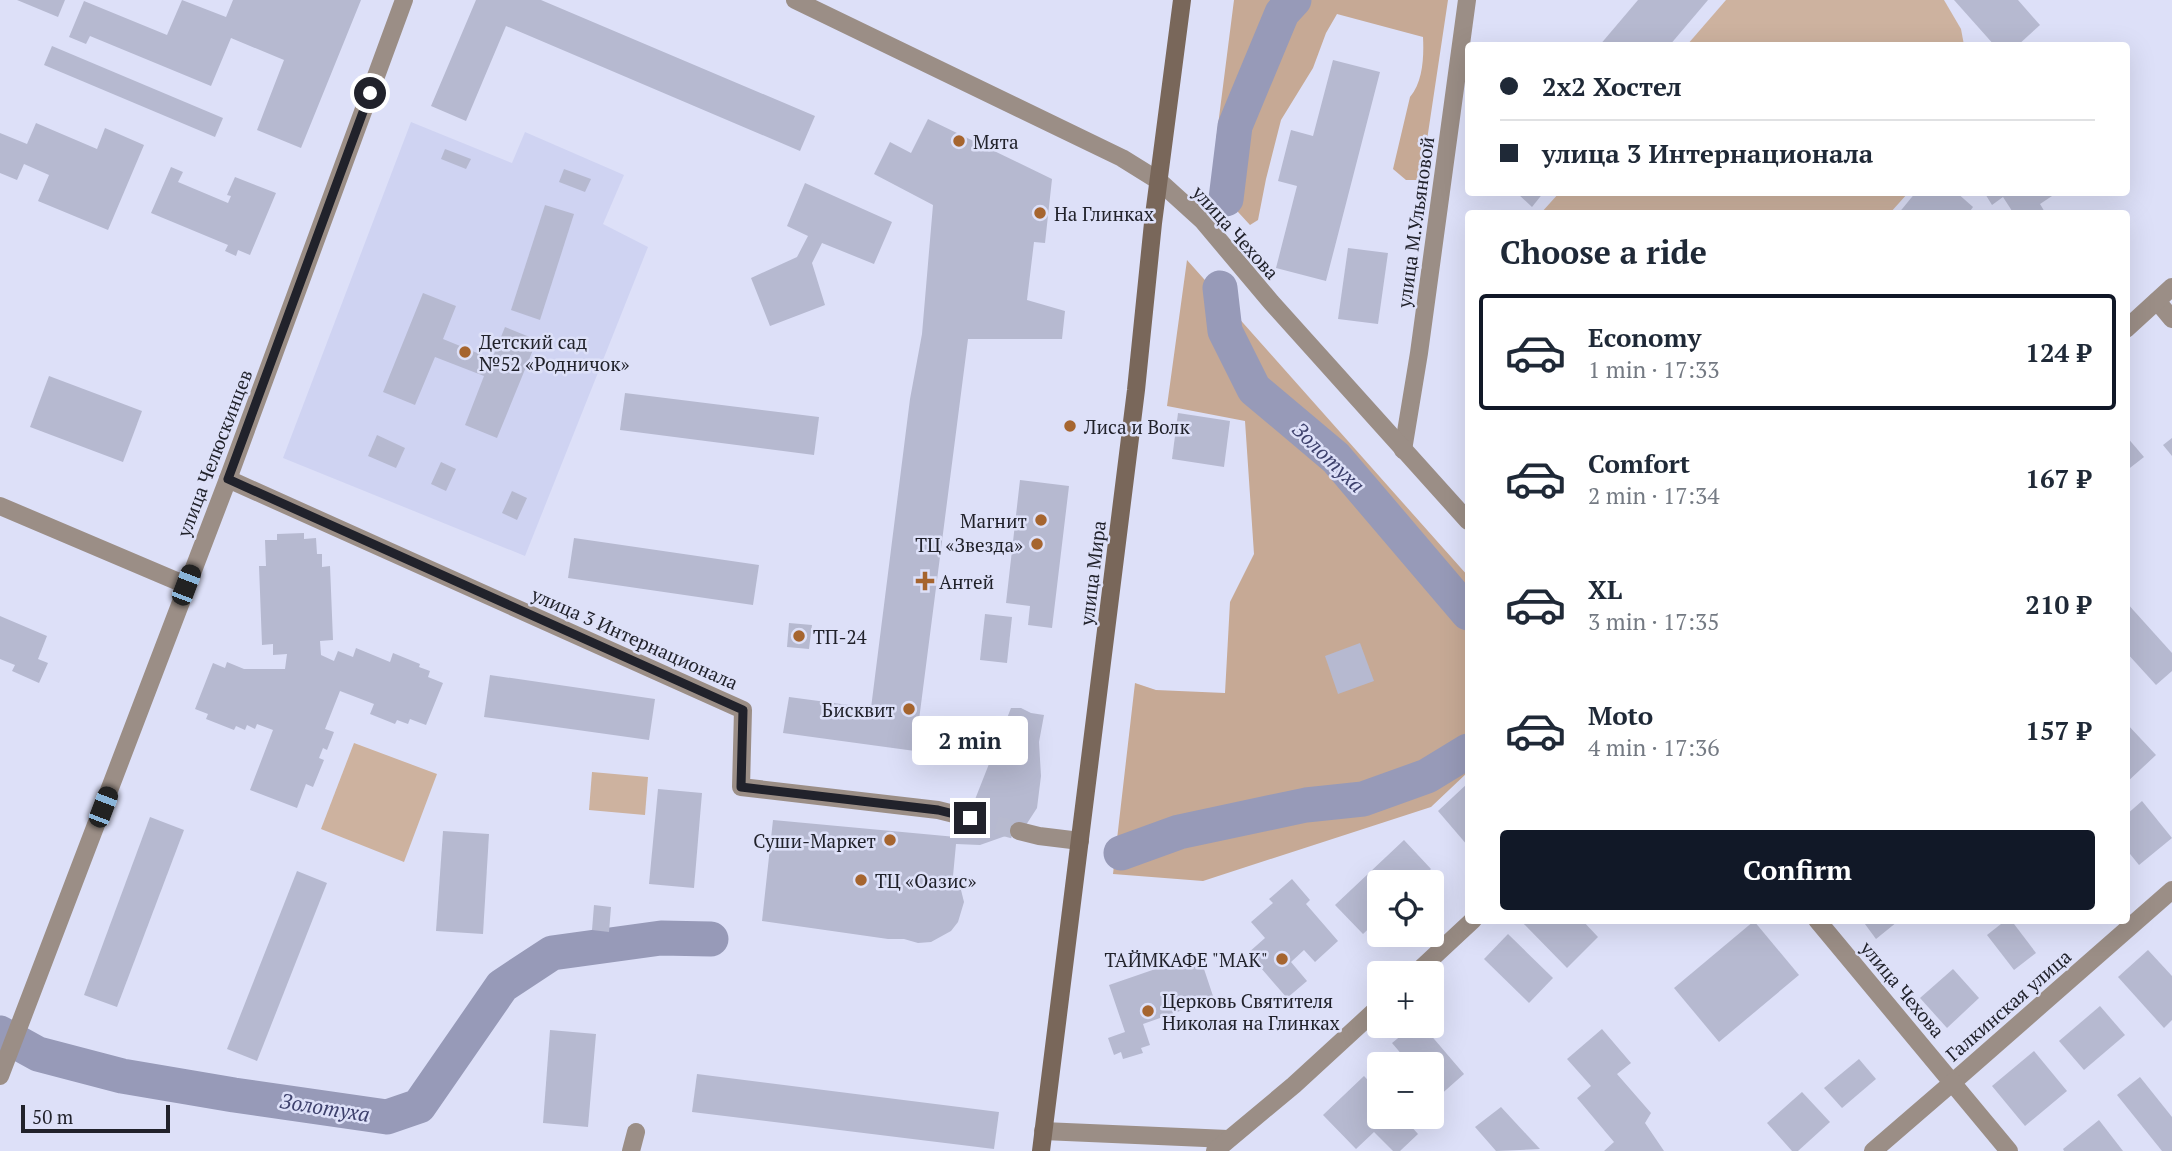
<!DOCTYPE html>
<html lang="en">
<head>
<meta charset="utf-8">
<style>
  body { margin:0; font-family:"PT Serif",serif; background:#f6f6f7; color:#1f2937; height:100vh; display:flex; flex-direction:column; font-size:26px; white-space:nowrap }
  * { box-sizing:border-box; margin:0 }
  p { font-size:23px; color:#747a83 }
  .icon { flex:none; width:38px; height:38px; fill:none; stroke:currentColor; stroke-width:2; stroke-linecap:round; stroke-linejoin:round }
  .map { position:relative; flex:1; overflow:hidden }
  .details { position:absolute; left:1465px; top:210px; width:665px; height:714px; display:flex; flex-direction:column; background:#fff; border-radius:7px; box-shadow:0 7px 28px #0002 }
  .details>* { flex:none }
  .guide { position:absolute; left:1465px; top:42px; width:665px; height:154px; border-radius:7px; box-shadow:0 7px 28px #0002; display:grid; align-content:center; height:154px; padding:0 35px; background:#fff }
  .controls { position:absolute; left:1367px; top:870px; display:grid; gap:14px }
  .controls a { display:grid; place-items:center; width:77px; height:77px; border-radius:7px; background:#fff; box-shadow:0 7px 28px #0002; font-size:35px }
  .scale { position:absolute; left:21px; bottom:18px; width:149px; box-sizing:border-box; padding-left:7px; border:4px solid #21222b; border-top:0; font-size:19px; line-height:24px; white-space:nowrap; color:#21222b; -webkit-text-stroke:5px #dde0f8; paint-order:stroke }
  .end { position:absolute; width:32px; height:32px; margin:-16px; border:9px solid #21222b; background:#fff; box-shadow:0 0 0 4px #fff }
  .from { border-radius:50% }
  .bubble { position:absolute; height:49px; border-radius:7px; background:#fff; box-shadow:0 7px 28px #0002; font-size:23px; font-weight:700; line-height:49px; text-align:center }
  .car { position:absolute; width:21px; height:42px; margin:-21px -10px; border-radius:9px; box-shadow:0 0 5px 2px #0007; background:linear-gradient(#222 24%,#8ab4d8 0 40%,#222 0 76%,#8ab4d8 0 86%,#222 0) }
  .guide b { display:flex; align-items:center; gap:24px; height:66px; font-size:26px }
  .guide b+b { border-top:2px solid #e0e1e3 }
  .guide i { width:18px; height:18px; background:#1f2937 }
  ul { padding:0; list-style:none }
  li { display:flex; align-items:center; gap:21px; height:116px; margin:0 14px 10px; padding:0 21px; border:4px solid transparent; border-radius:7px }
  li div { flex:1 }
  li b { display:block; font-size:26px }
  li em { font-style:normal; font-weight:700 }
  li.current { border-color:#111827 }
  li>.icon { width:63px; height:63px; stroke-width:1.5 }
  h2 { padding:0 35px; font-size:32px; line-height:84px }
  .button { display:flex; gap:14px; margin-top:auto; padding:14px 35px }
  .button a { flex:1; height:80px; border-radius:7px; background:#111827; color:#fff; font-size:28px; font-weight:700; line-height:80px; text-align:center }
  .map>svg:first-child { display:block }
</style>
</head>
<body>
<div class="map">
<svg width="2172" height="1151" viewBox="0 0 2172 1151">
  <rect width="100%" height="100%" fill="#dde0f8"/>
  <polygon fill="#cfd3f2" points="411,122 512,163 525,132 624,175 603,224 648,247 525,556 283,458"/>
  <g fill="#cdb29f">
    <polygon points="1726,0 1944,0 1961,29 1964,45 1687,45"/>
    <polygon points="1559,193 1559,192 1908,193 1890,213 1541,213"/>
    <polygon points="354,743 437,774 404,862 321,829"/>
    <polygon points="592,772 648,777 645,815 589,810"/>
  </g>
  <g fill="#c6a995">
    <path d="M1234,0H1448L1421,180H1406L1393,169L1410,97C1423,82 1424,57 1423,37L1337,14L1326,33L1313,68L1281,120L1266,179L1258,220L1250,225L1216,188V141Z"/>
    <polygon points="1187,260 1468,576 1468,772 1431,807 1203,881 1113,874 1135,683 1156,690 1225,693 1230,602 1254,554 1245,421 1167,406"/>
  </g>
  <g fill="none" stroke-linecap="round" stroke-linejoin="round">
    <g stroke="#979ab8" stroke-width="35">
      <polyline points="1226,199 1235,126 1282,13 1294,0"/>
      <polyline points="1220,288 1225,331 1254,389 1336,458 1468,613"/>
      <polyline points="1121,853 1179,832 1306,805 1363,799 1427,776 1468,751"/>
      <polyline points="0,1033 38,1054 122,1076 234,1095 387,1117 419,1106 502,986 552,953 661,938 711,939"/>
    </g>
  </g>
  <g fill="#b6b9d0">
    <polygon points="17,0 65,0 58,17"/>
    <polygon points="182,0 226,17 233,0 361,0 301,148 257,130 284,60 231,38 211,86 90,36 86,44 69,37 84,1 167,35"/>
    <polygon points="476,0 541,0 815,116 800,151 506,26 466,121 431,106"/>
    <polygon points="1638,0 1708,0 1669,46 1599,46"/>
    <polygon points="1954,0 2018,0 2040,25 2017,46 1995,46"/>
    <polygon points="52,46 223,118 215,137 44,65"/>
    <polygon points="1333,60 1380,72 1326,281 1276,268 1297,186 1278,181 1291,130 1313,136"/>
    <polygon points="928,119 1052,179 1045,243 1034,242 1027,300 1065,311 1062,339 968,339 915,751 783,733 789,697 871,708 910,399 922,334 933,205 874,174 890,142 911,153"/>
    <polygon points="36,123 97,149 105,128 144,145 108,230 38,201 49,175 24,164 17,180 0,173 0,133 27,144"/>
    <polygon points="445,149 471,159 466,169 441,159"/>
    <polygon points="171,167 183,172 178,182 228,203 231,196 227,195 235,177 276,193 250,255 238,250 236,256 225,251 228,245 151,213"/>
    <polygon points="564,169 591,179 585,192 559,182"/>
    <polygon points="805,183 892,222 874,264 822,243 812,263 825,305 770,326 751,278 797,257 808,236 787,226"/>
    <polygon points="1516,192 1544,192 1532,207"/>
    <polygon points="1916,192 1956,192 1973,207 1968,214 1898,214"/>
    <polygon points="1984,192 2058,192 2040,204 2046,214 2014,214 2003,197 1992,205"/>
    <polygon points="545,205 574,214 540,320 511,310"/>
    <polygon points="1348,248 1388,253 1378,324 1338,319"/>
    <polygon points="423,293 456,306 443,339 492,359 505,327 537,340 497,438 465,425 484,376 435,357 415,405 383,392"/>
    <polygon points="49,376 142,411 123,462 30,427"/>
    <polygon points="625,393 819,417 814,455 620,430"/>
    <polygon points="1178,413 1230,421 1224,467 1172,459"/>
    <polygon points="377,435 405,448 396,468 368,456"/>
    <polygon points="2126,436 2144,457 2126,471"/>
    <polygon points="2172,438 2172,456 2163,445"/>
    <polygon points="441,462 456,469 446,491 431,484"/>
    <polygon points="1020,480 1069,486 1052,628 1028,625 1030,606 1006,603"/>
    <polygon points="512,491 527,498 517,520 502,513"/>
    <polygon points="304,533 304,539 316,538 317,554 322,554 322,567 330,566 333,640 320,641 321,655 334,661 338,651 353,657 356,648 390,662 393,653 420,664 419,667 430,671 428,677 443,683 426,725 410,719 408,724 397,720 395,724 370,714 374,704 340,691 325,729 334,732 327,750 323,748 319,758 324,760 313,787 306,784 297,808 250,790 273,730 257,724 255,729 247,725 245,730 236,726 234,730 206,719 208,714 195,709 213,663 225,668 227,662 244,669 285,669 287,654 273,655 273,644 262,645 259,566 266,566 265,540 277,540 277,534"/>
    <polygon points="574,538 759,565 753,605 568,578"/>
    <polygon points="2126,602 2172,653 2172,671 2156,685 2126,652"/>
    <polygon points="985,614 1012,617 1007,663 980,660"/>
    <polygon points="0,616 47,636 38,659 48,663 39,683 12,671 15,665 0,659"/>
    <polygon points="789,623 812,625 809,649 787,647"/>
    <polygon points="1360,643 1374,681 1338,694 1325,656"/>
    <polygon points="490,675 655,699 649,740 484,717"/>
    <polygon points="1011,708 1021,708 1031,713 1044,715 1039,742 1041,776 1037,808 1026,825 1014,833 980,845 956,844 953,876 961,890 964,902 958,922 951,931 931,942 918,943 904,939 888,939 762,921 773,820 956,837 957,828 968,828 974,802"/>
    <polygon points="2126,723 2156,755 2126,783"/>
    <polygon points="1468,783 1468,846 1438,811"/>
    <polygon points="658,789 702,793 694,888 649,884"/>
    <polygon points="2142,801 2172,838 2139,865 2126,849 2126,815"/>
    <polygon points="150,817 184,830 117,1007 84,995"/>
    <polygon points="443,831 489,834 483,934 436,931"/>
    <polygon points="1404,840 1431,869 1418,882 1379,882 1379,919 1363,934 1335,905"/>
    <polygon points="297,871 327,883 257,1061 227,1049"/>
    <polygon points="1292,879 1310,900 1306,904 1338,941 1315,962 1304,950 1291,962 1307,981 1287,998 1248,953 1265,938 1251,922 1273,903 1269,899"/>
    <polygon points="594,905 611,907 609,932 592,930"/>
    <polygon points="1520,920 1582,920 1598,937 1567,968"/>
    <polygon points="1862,920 1896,920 1897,922 1876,939"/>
    <polygon points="2006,920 2011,920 2036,953 2014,970 1987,935"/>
    <polygon points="1754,921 1799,975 1719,1042 1674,988"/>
    <polygon points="1508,934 1553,978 1529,1003 1484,959"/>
    <polygon points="2148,950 2172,976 2172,1020 2164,1028 2118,977"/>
    <polygon points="1199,954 1214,999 1143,1024 1150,1045 1141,1048 1143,1053 1123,1059 1121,1052 1114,1055 1108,1038 1125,1032 1109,985"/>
    <polygon points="1953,969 1979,998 1947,1028 1920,998"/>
    <polygon points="2100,1006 2125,1035 2084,1070 2059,1041"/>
    <polygon points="1413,1026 1423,1026 1464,1074 1438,1097 1432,1090 1432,1064 1410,1064 1392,1043"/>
    <polygon points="1602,1029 1631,1063 1617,1074 1651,1113 1645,1123 1664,1151 1604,1151 1614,1142 1577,1098 1591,1086 1567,1059"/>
    <polygon points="550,1030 596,1034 588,1127 543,1123"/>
    <polygon points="2034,1051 2067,1091 2025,1126 1992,1086"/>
    <polygon points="1859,1059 1876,1079 1842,1108 1824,1088"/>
    <polygon points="697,1074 999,1112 994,1149 692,1112"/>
    <polygon points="1364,1076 1379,1092 1379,1116 1402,1116 1418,1134 1400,1151 1393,1151 1374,1132 1356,1149 1323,1115"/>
    <polygon points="2140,1077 2172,1117 2172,1151 2162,1151 2117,1095"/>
    <polygon points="1802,1092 1830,1122 1798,1151 1792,1151 1767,1123"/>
    <polygon points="1501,1107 1540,1149 1496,1151 1475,1127"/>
    <polygon points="2099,1120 2123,1151 2064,1151 2063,1149"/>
  </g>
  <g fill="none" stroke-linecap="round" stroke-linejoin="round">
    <polyline stroke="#b7bacf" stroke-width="18" stroke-dasharray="18 9" stroke-linecap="butt" points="970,818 1019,831"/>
    <g stroke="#9b8e86" stroke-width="18">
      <polyline points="2157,301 2172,319"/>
      <polyline points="1403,450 1419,353 1467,0"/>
      <polyline points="228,479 743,710 741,787 938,810 970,818"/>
      <polyline points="0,506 186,585"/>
      <polyline points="1019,831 1039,836 1080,841"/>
      <polyline points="0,1076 228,479 404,0"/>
      <polyline points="1953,1082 2172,890"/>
      <polyline points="631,1151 636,1132"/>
    </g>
    <g stroke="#9b8e86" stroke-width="18">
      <polyline points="795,0 1122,158 1159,181 1202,220 1271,302 1468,521"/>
      <polyline points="2126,329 2172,287"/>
      <polyline points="1817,920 2009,1151"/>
      <polyline points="1416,973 1473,920"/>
      <polyline points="1043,1131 1228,1139"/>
      <polyline points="1215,1151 1294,1085 1379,1007"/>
      <polyline points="1873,1151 1953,1082"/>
    </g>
    <polyline stroke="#79675a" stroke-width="18" points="1041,1151 1136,390 1153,223 1182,0"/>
  </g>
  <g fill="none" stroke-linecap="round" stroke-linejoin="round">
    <polyline stroke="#21222b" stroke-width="9" points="370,93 228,479 743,710 741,787 938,810 970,818"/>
  </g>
  <g fill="#a6652f" stroke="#dde0f8" stroke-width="2.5">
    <circle cx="959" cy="141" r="7"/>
    <circle cx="1040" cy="213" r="7"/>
    <circle cx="465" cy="352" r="7"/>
    <circle cx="1070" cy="426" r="7"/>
    <circle cx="1041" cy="520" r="7"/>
    <circle cx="1037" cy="544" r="7"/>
    <path d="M921.5 570.5h7v7h7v7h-7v7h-7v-7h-7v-7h7z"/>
    <circle cx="799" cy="636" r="7"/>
    <circle cx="909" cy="709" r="7"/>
    <circle cx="890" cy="840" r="7"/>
    <circle cx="861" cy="880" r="7"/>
    <circle cx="1282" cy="959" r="7"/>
    <circle cx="1148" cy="1011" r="7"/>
  </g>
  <g text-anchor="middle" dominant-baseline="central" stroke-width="5" stroke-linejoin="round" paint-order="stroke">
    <g font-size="19" fill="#21222b" stroke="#dde0f8" text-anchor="start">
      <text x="973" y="141">Мята</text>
      <text x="1054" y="213">На Глинках</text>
      <text x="479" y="341">Детский сад<tspan x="479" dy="22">№52 «Родничок»</tspan></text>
      <text x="1084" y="426">Лиса и Волк</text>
      <text x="1027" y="520" text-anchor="end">Магнит</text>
      <text x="1023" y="544" text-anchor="end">ТЦ «Звезда»</text>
      <text x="939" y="581">Антей</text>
      <text x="813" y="636">ТП-24</text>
      <text x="895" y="709" text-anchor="end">Бисквит</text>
      <text x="876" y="840" text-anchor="end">Суши-Маркет</text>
      <text x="875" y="880">ТЦ «Оазис»</text>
      <text x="1268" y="959" text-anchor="end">ТАЙМКАФЕ "МАК"</text>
      <text x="1162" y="1000">Церковь Святителя<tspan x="1162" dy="22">Николая на Глинках</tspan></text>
    </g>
    <g font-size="19" fill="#21222b" stroke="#dde0f8">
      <text transform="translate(1415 222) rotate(-82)">улица М.Ульяновой</text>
      <text transform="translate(1236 232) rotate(48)">улица Чехова</text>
      <text transform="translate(214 453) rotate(-69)">улица Челюскинцев</text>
      <text transform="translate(1092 573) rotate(-83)">улица Мира</text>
      <text transform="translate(635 638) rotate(24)">улица 3 Интернационала</text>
      <text transform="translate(1903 989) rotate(50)">улица Чехова</text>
      <text transform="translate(2008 1005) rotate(-41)">Галкинская улица</text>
    </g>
    <g font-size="21" font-style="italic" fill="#3d406c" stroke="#dde0f8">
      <text transform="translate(1329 457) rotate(44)">Золотуха</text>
      <text transform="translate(325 1107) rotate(9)">Золотуха</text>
    </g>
  </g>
</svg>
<div class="controls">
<a><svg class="icon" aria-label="locate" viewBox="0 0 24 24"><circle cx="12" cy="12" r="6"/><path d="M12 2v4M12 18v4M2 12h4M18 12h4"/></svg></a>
<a>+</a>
<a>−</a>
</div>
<div class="scale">50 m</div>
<i class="end from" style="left:370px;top:93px"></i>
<i class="end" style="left:970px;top:818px"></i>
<div class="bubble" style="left:912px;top:716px;width:116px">2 min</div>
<i class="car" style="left:186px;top:585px;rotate:21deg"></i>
<i class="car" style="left:103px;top:807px;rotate:21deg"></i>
<div class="guide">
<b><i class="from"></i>2x2 Хостел</b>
<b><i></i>улица 3 Интернационала</b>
</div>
<section class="details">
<h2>Choose a ride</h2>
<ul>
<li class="current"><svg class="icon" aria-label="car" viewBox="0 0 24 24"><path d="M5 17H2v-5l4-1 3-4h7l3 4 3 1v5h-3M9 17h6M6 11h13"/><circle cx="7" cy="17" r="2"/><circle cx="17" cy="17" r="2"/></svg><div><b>Economy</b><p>1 min · 17:33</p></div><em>124 ₽</em></li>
<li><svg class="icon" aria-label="car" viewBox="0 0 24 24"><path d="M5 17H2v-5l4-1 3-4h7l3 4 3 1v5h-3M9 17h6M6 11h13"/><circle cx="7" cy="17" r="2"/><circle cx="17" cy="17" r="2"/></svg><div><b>Comfort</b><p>2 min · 17:34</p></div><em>167 ₽</em></li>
<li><svg class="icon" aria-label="car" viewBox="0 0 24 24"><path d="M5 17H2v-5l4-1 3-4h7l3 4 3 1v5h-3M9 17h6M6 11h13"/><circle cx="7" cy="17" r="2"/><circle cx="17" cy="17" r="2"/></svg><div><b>XL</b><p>3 min · 17:35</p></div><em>210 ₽</em></li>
<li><svg class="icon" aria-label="car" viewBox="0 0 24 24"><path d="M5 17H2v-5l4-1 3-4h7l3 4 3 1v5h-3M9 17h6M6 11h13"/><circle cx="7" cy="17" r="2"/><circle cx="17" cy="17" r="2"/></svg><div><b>Moto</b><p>4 min · 17:36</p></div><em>157 ₽</em></li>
</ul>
<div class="button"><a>Confirm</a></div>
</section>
</div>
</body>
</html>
